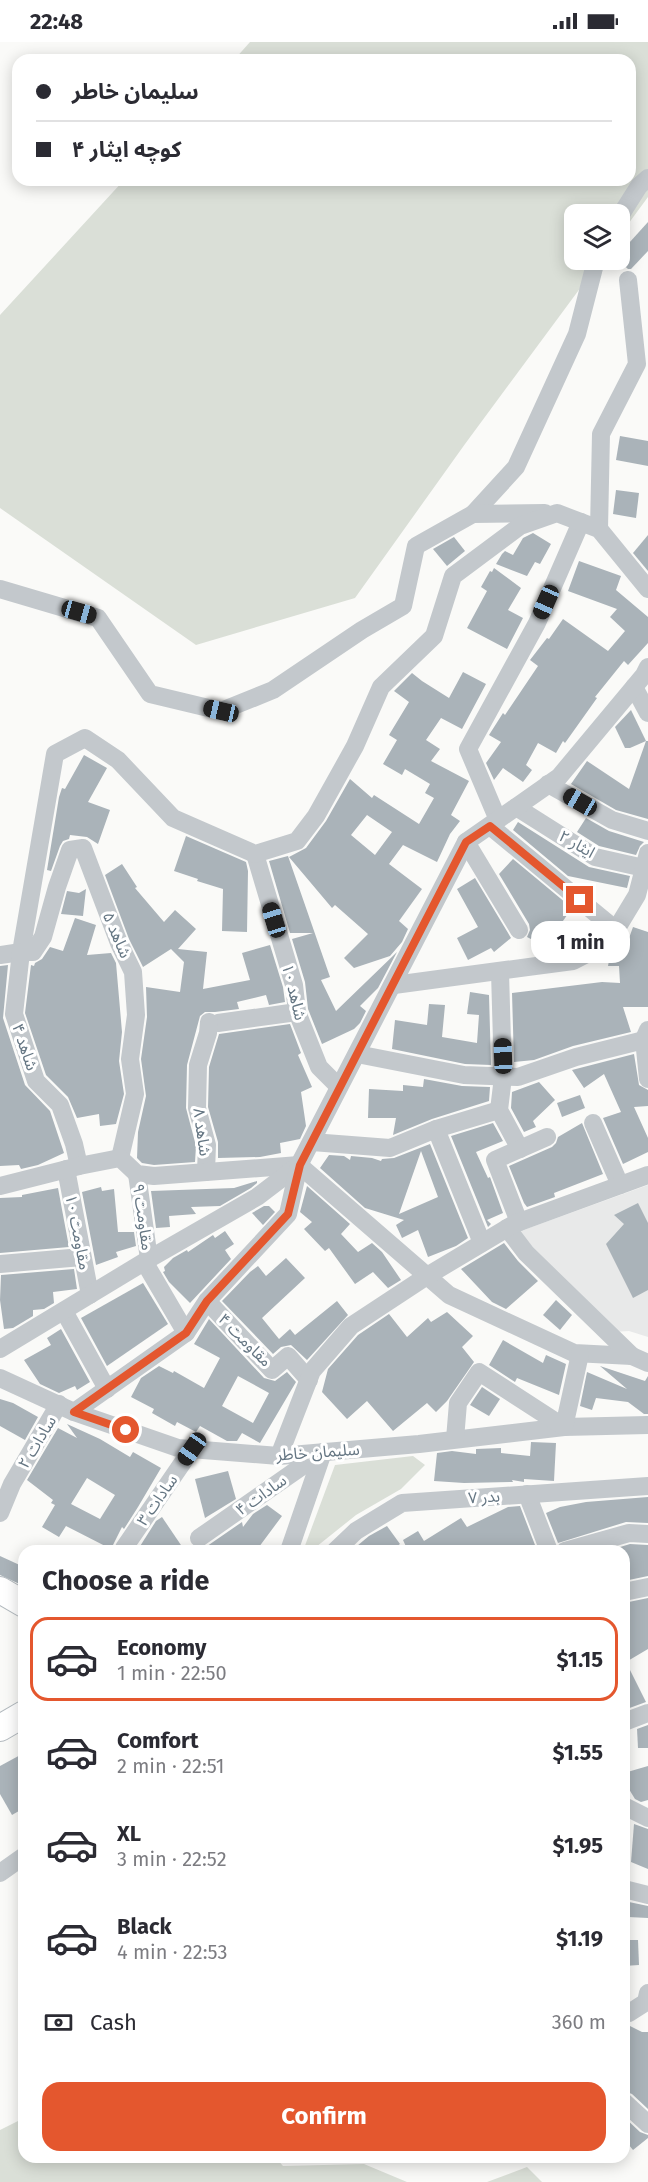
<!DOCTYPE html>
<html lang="en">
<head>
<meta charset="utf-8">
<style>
  body { margin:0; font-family:"Fira Sans","Noto Sans Arabic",sans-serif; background:#f7f7f7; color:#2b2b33; height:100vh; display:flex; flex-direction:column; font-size:22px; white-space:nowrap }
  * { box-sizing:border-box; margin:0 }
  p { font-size:20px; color:#7c7c81 }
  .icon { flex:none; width:33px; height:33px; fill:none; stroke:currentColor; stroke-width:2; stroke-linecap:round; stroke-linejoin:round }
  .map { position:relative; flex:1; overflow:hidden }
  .panel { position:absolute; left:18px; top:1503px; width:612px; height:618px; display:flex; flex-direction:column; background:#fff; border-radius:18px; box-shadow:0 3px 15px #0003 }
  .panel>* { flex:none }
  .banner { position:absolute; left:12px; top:12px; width:624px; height:132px; border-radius:18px; box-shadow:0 3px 15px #0003; display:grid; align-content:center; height:132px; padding:0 24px; background:#fff }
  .buttons { position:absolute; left:564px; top:162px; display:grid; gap:12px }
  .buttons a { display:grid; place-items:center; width:66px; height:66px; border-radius:12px; background:#fff; box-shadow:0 3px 15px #0003; font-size:30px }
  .end { position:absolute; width:27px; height:27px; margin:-14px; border:8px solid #e4572e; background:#fff; box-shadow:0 0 0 3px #fff }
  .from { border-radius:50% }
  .bubble { position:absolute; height:42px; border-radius:18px; background:#fff; box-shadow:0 3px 15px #0003; font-size:20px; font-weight:700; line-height:42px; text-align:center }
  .car { position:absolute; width:18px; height:36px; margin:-18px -9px; border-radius:8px; box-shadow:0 0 4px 2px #0007; background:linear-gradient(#222 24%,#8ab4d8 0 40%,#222 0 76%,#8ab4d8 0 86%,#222 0) }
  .banner b { display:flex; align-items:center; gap:21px; height:57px; font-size:22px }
  .banner b+b { border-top:2px solid #e1e1e2 }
  .banner i { width:15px; height:15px; background:#2b2b33 }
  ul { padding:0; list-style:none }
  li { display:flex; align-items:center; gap:18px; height:84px; margin:0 12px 9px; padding:0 12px; border:3px solid transparent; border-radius:18px }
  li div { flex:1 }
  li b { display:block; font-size:22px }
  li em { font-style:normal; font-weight:700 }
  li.current { border-color:#e4572e }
  li>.icon { width:54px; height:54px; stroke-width:1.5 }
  h2 { padding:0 24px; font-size:27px; line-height:72px }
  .pay { display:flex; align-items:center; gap:15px; height:66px; padding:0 24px; font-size:22px }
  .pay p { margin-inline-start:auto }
  .primary-button { display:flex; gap:12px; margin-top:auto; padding:12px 24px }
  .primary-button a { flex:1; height:69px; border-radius:18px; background:#e4572e; color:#fff; font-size:24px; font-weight:700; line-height:69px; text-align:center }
  .status { display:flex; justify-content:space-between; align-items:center; height:42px; padding:0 30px; background:#fff; direction:ltr }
  .status svg { height:16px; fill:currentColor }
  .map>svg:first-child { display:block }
</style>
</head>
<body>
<div class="status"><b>22:48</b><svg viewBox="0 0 49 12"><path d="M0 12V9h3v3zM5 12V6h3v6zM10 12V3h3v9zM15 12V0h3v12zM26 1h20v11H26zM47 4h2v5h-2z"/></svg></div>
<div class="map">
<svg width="648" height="2140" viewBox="0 0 648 2140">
  <rect width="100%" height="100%" fill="#fafaf8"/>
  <polygon fill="#e8e9e9" points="648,1143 648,1295 629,1289 613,1290 518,1190"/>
  <g fill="#dadfd7">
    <polygon points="250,0 648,0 648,155 620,193 620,172 574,172 574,218 601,218 465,402 355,556 196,603 0,466 0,273 124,138 630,138 630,18 234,18"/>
    <polygon points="413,1414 425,1423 401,1447 356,1473 311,1509 303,1509 335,1423"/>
    <polygon points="24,2076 24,2115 275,2115 283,2124 364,2122 407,2140 0,2140 0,2088"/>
    <polygon points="527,2125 542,2140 487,2140"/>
  </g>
  <g fill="#aab3b9" fill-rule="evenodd">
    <polygon points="648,180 648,209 631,227 628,227 618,218 620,211"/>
    <polygon points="620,394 648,399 648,424 616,418"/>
    <polygon points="616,448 639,451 636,476 613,472"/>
    <polygon points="533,491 551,502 540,522 535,520 527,534 496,522 502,512 505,509 513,513 523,496"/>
    <polygon points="648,493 648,529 633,511"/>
    <polygon points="454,495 465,509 447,524 433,507"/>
    <polygon points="579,519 621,534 616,548 648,575 648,601 628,623 624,619 595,655 597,656 565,701 563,699 556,711 538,701 526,723 532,728 523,740 503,726 494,738 486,721 501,700 489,693 503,671 505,673 538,624 530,618 547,596 549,597 563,577 608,609 625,589 610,575 617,567 568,549"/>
    <polygon points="494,526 521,546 508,568 523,576 507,607 467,586 487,549 481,545 490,529 492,530"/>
    <path d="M463,630L486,642L462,687L441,676L426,698L440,707L431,719L469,739L451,773L460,779L450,792L437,820L403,803L389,822L422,847L399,879L408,887L402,900L390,914L354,926L344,916L368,892L335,863L332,866L289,815L306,806L326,779L350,737L372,756L374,753L419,782L434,756L425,751L430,742L405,727L402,733L383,722L397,698L389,693L409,660L394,649L412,631L422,639L449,656ZM367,773L392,790L375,813L351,793Z"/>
    <polygon points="631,668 646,699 630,706 625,706 615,685"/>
    <polygon points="646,699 648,699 648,777 616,768 571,742 587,719 629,747"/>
    <polygon points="84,713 107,726 88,760 110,768 98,802 87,795 70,793 69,797 63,799 60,804 51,829 47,828 59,755 62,746 65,747"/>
    <polygon points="586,776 609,789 644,800 640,804 636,813 599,804 577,790"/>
    <polygon points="518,780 589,825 630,834 627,846 568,834 513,788"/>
    <polygon points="186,794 246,820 248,829 247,890 222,889 223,847 197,839 198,837 174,829"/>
    <polygon points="288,814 330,935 321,938 336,969 397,910 378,946 360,964 366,969 360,981 354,987 322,1002 308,967 305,940 292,897 313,891 290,891 269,819"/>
    <polygon points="513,817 572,866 556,889 573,898 568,908 556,910 527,895 530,888 529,882 499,832"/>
    <polygon points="122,822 137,845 135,846 164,880 175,868 196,887 178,907 207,910 203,947 250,938 242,911 270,903 283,945 285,960 269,963 266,953 237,960 239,967 215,970 205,970 200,974 187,1023 186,1066 196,1104 195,1120 154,1123 142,1121 137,1116 138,1090 146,1054 141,1017 147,975 146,945 180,950 184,920 171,907 143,925 129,897 105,833"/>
    <polygon points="475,836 511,896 494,910 491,906 468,918 457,896 478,885 457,847"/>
    <polygon points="86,847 83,874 61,872 67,849 79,851"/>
    <polygon points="75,876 96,883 87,913 111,911 116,921 122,990 119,1019 124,1052 116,1082 100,1084 99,1072 77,1076 68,1055 46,1033 25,971 31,923 34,924 35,921 42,917 50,905 63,909"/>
    <polygon points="633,885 648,890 648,965 623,965 631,990 573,1004 534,1018 514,1020 512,951 602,940 620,941 619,924 608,924 610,913 616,908 624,910"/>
    <polygon points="8,923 3,976 25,1043 50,1069 64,1111 38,1123 21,1127 19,1123 0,1124 0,924"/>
    <polygon points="470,950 489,953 491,1023 465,1022 392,1007 395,978 427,983 429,962 445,963 442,995 477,1001 479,973 467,972"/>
    <polygon points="290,982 301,1011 298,1013 312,1045 301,1050 306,1084 300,1097 280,1101 281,1111 260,1115 218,1116 218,1100 208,1065 209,1025 219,992"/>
    <polygon points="634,1012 639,1043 648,1048 648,1064 634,1065 648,1096 648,1110 623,1122 603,1076 621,1070 604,1032 584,1046 572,1028"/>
    <polygon points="424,1037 462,1044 490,1045 489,1059 432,1077 393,1093 396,1076 368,1076 369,1047 403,1049 403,1043 423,1045"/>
    <polygon points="539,1040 555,1058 533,1079 536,1085 524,1090 511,1066 512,1050"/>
    <polygon points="580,1053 585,1066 562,1075 557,1061"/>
    <polygon points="493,1081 503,1099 476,1110 488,1136 490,1135 503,1171 487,1178 491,1182 488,1185 451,1094"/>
    <polygon points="582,1081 603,1132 554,1151 555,1155 527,1165 524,1161 509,1124 552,1105 556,1101 558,1095"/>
    <path d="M430,1102L468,1196L456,1204L428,1215L418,1188L402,1196L396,1183L404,1178L365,1166L320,1126L329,1113L344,1114L350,1118L351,1114L372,1116L381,1119L382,1117L394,1116ZM421,1109L438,1155L399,1172Z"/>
    <polygon points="257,1139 257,1141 251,1146 220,1164 191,1165 196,1172 169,1174 170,1185 156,1186 151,1149 234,1146"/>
    <polygon points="307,1144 350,1182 341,1192 358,1210 372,1201 382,1210 401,1238 388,1246 373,1230 355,1242 329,1206 325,1209 304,1187 312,1180 300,1170"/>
    <polygon points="101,1145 102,1149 114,1147 118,1190 134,1190 136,1204 116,1210 118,1215 96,1223 82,1150"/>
    <polygon points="58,1146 69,1205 0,1211 0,1156 22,1155 22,1153"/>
    <polygon points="638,1161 648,1181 648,1248 633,1256 606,1202 624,1182 614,1173"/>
    <polygon points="264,1164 269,1164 275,1170 263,1183 252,1171"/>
    <polygon points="225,1189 234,1202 225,1208 231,1217 190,1261 169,1240 163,1230 165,1229 164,1225 173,1216 187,1208 188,1210 213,1193 215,1196"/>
    <polygon points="504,1201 518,1219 538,1239 506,1267 492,1260 461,1227"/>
    <polygon points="286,1216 305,1236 262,1276 279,1297 290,1287 295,1293 337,1259 348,1273 307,1318 291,1303 281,1305 273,1312 222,1259 250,1230 258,1224 266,1234"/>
    <polygon points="74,1227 77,1247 53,1250 54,1261 44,1267 33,1268 33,1274 13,1286 4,1287 0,1258 1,1233"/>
    <polygon points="143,1241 168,1282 107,1324 81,1276"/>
    <polygon points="556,1258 572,1273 560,1288 543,1273"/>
    <polygon points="447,1270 473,1294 462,1305 474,1320 447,1359 436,1370 427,1361 393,1389 367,1359 347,1377 322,1350 328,1327 358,1293 389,1272 407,1295 428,1276 431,1280"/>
    <path d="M209,1277L264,1336L275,1339L287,1330L296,1340L260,1401L242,1391L237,1399H227L200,1384L196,1390L177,1380L175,1384L152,1371L154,1367L131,1355L141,1336L159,1324L173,1331L174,1329L204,1346L220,1316L194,1302ZM238,1334L269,1351L253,1381L222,1364Z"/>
    <polygon points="61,1287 90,1340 77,1348 75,1344 59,1351 40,1342 24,1318 51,1303 47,1296"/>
    <polygon points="503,1298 543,1321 546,1313 566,1322 559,1353 517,1336 515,1340 489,1323"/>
    <polygon points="600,1324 645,1339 648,1334 648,1372 644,1372 628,1360 596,1356 592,1368 580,1364 587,1330 627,1347"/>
    <polygon points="482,1345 500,1357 489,1374 470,1363"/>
    <polygon points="0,1357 13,1361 38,1375 25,1398 0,1384"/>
    <path d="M67,1382L100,1397L130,1415L133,1410L161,1426L138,1465L124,1487L122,1485L111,1507L66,1484L59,1495L42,1485L55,1463L51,1461L53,1458L27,1438L58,1386L77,1396ZM87,1436L115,1453L100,1477L71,1462Z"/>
    <polygon points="531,1400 556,1401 554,1439 524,1437 524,1440 512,1438 513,1440 464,1441 434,1439 437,1411 452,1409 476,1412 476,1407 501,1406 501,1411 530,1414"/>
    <polygon points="228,1429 236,1457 205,1476 195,1437"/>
    <polygon points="648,1455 648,1481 626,1480 558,1501 546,1471 560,1465 586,1460"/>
    <polygon points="267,1463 282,1474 256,1509 200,1509 242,1480 243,1485 253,1472"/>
    <polygon points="520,1464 535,1503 523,1509 408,1509 403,1498 418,1489 424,1499 461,1476 467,1485 508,1465"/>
    <polygon points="162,1475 185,1509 137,1509 156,1479"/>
    <polygon points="387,1484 400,1502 391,1509 351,1509 369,1494"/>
    <polygon points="630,1502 648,1503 648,1534 624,1539 624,1509 607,1509"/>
    <polygon points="0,1514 24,1525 24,1544 0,1533"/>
    <polygon points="648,1556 648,1607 626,1620 646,1660 624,1668 624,1561"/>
    <polygon points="648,1683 648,1706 638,1706 637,1687"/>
    <polygon points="24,1711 24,1766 12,1773 0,1752 0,1724"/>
    <polygon points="648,1724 648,1758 641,1760 635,1757 624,1739 624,1731"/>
    <polygon points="634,1782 648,1787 648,1827 631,1820"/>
    <polygon points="629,1860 648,1864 648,1876 628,1875"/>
    <polygon points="624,1898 638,1898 639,1923 624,1924"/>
    <polygon points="624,1981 642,1990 648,1990 648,2067 632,2052 624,2049"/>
    <polygon points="624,2075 640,2090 648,2093 648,2096 633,2108 624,2097"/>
  </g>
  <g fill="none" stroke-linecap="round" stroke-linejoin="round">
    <defs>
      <g id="secondary">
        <polyline points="0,1548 24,1562"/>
        <polyline points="0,1686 24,1672"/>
      </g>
    </defs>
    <use href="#secondary" stroke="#b3babf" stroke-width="28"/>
    <g stroke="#c3c8cc" stroke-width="18">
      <polyline points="620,174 639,144 648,136"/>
      <polyline points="473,472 516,425 577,292 596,218"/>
      <polyline points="599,487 601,392 637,322 628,238"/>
      <polyline points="0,547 98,576 150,652 221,669 273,648 362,588 403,564 416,504 473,472 545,471"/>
      <polyline points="634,645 648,671"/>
      <polyline points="548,742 612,778 648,789"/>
      <polyline points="516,765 595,815 644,826"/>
      <polyline points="498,778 468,707 537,581 581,480"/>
      <polyline points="490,784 616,888"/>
      <polyline points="466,800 519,888"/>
      <polyline points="255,812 294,943 297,970 319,1025 339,1045"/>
      <polyline points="0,913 21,910 55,712 85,696 118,718 173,776 255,812 297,799 316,774 355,704 381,645 434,594 453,534 520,484 557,471 599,487 648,547"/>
      <polyline points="500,930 503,1035 499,1068 520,1107"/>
      <polyline points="394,943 573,919 608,901 637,853 648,811"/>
      <polyline points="218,981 297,970"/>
      <polyline points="648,988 644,997 648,1037"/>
      <polyline points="357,1012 464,1033 518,1035 576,1015 648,997"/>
      <polyline points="593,1081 620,1143"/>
      <polyline points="436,1087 482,1201"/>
      <polyline points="312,1100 390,1106 436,1087 499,1068"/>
      <polyline points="79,1124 74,1102 60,1063 36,1039 14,972 21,910 33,910 43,895 57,845 70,808 83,806 119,901 133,930 136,973 130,1017 135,1052 120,1116"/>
      <polyline points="66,1127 90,1253"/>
      <polyline points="206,1130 207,1103 197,1066 198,1023 208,991 209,980"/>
      <polyline points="137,1132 149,1217"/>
      <polyline points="0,1144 79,1124 120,1116 137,1132 154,1134 299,1123 449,1253 574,1311 632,1314 648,1321"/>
      <polyline points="519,1180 495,1118 547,1095"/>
      <polyline points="507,1186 526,1211 632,1314"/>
      <polyline points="145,1221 186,1291"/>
      <polyline points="0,1222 82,1215"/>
      <polyline points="207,1259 272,1328 288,1314 309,1338"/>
      <polyline points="64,1269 107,1347"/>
      <polyline points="0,1307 149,1217 257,1155 299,1123 466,800 559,735 644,633 648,625"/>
      <polyline points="0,1336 74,1370 178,1406 279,1414 419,1402 564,1385 648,1383"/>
      <polyline points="74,1370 186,1291 207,1259 288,1172 299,1123"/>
      <polyline points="455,1397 458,1361 479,1330 564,1385 580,1312"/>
      <polyline points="279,1414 312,1329 351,1284 427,1234 514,1182 648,1133"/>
      <polyline points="527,1452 549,1509"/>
      <polyline points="0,1471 12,1442 59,1362"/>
      <polyline points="199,1496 321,1411"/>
      <polyline points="124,1509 124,1506 192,1407"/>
      <polyline points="289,1509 323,1410"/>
      <polyline points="335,1509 356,1489 402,1461 648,1444"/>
      <polyline points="565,1509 629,1491 648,1492"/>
      <polyline points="624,1550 648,1545"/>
      <polyline points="624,1680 648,1671"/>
      <polyline points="624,1764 648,1776"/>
      <polyline points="0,1831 24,1814"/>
      <polyline points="624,1847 648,1853"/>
      <polyline points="624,1968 629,1971 646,1960 648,1951"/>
      <polyline points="624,2060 648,2082"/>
    </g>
    <use href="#secondary" stroke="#fff" stroke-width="26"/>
  </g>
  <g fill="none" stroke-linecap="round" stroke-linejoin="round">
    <polyline stroke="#e4572e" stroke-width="8" points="126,1388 74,1370 186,1291 207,1259 288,1172 300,1123 466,800 490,784 580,858"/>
  </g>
  <g text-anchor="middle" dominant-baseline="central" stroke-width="6" stroke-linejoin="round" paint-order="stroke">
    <g font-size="16" fill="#657683" stroke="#fff">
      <text transform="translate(577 802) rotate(30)">ایثار ۲</text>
      <text transform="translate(117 893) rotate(67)">شاهد ۵</text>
      <text transform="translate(294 950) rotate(76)">شاهد ۱۰</text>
      <text transform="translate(25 1005) rotate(71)">شاهد ۴</text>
      <text transform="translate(202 1090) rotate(82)">شاهد ۸</text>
      <text transform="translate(143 1175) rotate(82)">مقاومت ۹</text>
      <text transform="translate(78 1190) rotate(79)">مقاومت ۱۰</text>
      <text transform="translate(245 1298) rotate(45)">مقاومت ۴</text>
      <text transform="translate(37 1400) rotate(-59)">سادات ۲</text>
      <text transform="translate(318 1410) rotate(-4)">سلیمان خاطر</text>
      <text transform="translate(261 1453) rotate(-35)">سادات ۴</text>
      <text transform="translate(484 1455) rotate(-4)">بدر ۷</text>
      <text transform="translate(157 1458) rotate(-55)">سادات ۳</text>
    </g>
  </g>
</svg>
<div class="buttons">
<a><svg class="icon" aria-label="layers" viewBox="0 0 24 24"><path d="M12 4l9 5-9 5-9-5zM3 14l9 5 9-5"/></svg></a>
</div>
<i class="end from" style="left:126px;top:1388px"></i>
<i class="end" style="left:580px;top:858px"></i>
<div class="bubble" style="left:531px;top:879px;width:99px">1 min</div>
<i class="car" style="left:546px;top:560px;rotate:204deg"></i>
<i class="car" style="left:79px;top:570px;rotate:106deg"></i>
<i class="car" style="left:221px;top:669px;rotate:283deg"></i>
<i class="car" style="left:580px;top:760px;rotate:300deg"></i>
<i class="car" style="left:274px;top:878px;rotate:343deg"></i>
<i class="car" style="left:503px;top:1014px;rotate:358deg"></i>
<i class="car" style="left:192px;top:1407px;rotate:215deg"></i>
<div class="banner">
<b><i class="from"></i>سلیمان خاطر</b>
<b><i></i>کوچه ایثار ۴</b>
</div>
<section class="panel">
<h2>Choose a ride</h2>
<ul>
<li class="current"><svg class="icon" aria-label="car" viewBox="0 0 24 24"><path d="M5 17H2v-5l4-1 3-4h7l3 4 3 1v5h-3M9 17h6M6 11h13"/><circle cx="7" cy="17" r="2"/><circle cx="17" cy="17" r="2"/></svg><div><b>Economy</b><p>1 min · 22:50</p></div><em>$1.15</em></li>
<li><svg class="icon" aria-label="car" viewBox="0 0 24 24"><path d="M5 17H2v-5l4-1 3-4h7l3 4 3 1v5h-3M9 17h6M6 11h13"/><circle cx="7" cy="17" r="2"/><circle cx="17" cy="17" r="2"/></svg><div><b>Comfort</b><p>2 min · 22:51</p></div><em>$1.55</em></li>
<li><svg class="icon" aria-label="car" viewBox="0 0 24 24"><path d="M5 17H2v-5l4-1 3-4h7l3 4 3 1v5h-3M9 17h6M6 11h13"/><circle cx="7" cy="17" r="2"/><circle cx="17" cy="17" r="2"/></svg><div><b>XL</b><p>3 min · 22:52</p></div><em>$1.95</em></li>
<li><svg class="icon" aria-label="car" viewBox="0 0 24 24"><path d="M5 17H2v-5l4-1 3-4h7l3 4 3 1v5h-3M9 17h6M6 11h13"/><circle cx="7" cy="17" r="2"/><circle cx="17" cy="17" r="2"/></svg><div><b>Black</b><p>4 min · 22:53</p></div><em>$1.19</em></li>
</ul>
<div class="pay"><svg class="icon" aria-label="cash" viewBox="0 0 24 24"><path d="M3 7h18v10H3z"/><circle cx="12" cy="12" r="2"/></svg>Cash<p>360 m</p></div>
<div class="primary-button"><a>Confirm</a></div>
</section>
</div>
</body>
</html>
